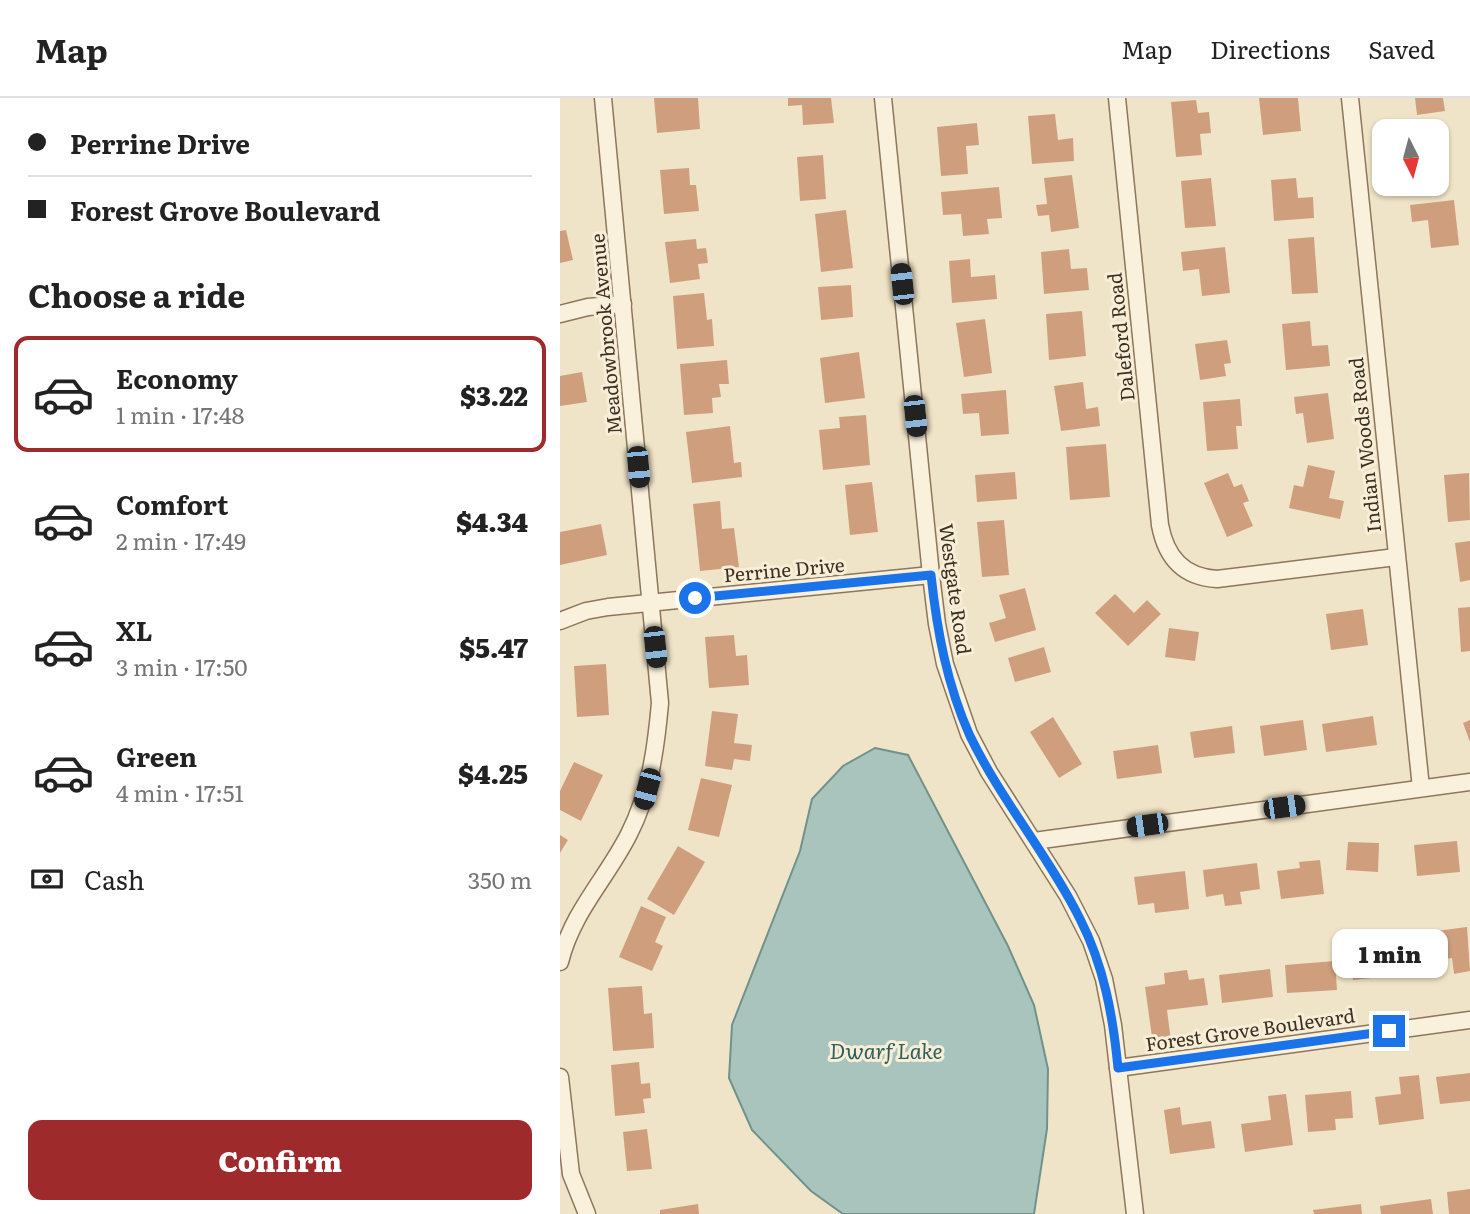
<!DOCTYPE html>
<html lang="en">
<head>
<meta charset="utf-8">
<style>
  body { margin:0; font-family:Literata,serif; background:#f6f6f6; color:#222; height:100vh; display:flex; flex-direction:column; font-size:26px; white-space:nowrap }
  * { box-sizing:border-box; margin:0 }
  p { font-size:23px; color:#767676 }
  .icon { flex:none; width:38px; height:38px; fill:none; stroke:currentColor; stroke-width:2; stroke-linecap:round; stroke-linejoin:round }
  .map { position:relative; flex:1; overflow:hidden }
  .side { display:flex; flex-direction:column; background:#fff; width:560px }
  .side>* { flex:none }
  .guide { display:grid; align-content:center; height:154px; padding:0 28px; background:#fff }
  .needle { width:46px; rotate:174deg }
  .tools { position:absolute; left:812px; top:21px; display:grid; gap:14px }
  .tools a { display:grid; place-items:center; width:77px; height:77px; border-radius:14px; background:#fff; box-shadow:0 2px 5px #0004; font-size:35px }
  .end { position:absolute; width:32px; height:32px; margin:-16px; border:9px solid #1a73e8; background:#fff; box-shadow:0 0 0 4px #fff }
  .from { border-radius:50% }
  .bubble { position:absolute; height:49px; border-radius:14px; background:#fff; box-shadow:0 2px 5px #0004; font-size:23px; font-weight:800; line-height:49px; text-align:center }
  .car { position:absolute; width:21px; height:42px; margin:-21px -10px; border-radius:9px; box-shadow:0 0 5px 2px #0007; background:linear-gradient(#222 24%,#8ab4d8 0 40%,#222 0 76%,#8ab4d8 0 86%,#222 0) }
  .guide b { display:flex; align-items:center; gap:24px; height:66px; font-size:26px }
  .guide b+b { border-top:2px solid #e0e0e0 }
  .guide i { width:18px; height:18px; background:#222 }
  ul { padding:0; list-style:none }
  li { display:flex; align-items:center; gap:21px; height:116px; margin:0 14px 10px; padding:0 14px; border:4px solid transparent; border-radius:14px }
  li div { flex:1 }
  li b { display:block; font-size:26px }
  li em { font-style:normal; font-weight:800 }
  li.current { border-color:#9e2a2b }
  li>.icon { width:63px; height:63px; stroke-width:1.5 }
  h2 { padding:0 28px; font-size:32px; line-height:84px }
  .pay { display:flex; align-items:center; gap:18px; height:77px; padding:0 28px; font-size:26px }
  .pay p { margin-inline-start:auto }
  .button { display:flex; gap:14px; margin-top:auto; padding:14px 28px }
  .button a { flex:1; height:80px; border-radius:14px; background:#9e2a2b; color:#fff; font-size:28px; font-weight:800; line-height:80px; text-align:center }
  header { display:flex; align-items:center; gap:42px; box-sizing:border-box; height:98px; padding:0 35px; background:#fff; border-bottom:2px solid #e0e0e0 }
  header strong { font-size:33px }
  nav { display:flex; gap:38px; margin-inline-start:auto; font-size:24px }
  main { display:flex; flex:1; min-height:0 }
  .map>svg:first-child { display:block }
</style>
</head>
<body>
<header>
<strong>Map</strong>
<nav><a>Map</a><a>Directions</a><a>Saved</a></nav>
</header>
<main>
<section class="side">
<div class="guide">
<b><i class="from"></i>Perrine Drive</b>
<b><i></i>Forest Grove Boulevard</b>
</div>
<h2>Choose a ride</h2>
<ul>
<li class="current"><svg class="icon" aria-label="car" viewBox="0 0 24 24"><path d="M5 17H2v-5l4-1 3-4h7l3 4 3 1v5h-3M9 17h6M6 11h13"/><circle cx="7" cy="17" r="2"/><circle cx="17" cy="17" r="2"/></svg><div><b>Economy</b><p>1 min · 17:48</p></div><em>$3.22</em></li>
<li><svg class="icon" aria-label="car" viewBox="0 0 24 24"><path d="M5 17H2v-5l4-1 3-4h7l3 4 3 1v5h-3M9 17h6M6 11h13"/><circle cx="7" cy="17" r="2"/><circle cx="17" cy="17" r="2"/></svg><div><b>Comfort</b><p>2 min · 17:49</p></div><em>$4.34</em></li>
<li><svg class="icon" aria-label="car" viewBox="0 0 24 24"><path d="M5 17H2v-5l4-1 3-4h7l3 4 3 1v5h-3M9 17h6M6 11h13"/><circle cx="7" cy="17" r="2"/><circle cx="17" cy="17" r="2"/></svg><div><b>XL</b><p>3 min · 17:50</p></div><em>$5.47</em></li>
<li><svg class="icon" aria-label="car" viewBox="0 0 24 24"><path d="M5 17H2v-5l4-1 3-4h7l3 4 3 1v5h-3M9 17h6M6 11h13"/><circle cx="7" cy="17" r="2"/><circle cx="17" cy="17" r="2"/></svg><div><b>Green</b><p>4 min · 17:51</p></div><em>$4.25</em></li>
</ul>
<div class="pay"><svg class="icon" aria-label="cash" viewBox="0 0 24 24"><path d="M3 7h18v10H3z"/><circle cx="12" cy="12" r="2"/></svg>Cash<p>350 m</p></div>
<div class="button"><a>Confirm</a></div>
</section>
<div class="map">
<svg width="910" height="1116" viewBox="0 0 910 1116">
  <rect width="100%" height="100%" fill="#f0e4c8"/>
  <polygon fill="#a9c4bc" stroke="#6f938a" stroke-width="2" points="315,650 348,657 448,848 474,907 488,971 487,1031 474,1116 283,1116 251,1093 192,1032 169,980 172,927 240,753 252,701 283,668"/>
  <g fill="#cf9f7d">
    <polygon points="94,0 138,0 140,31 97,35"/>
    <polygon points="228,0 271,0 274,25 243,27 242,7 228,8"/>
    <polygon points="699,0 738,0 741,33 703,37"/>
    <polygon points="855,0 883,0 885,13 857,17"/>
    <polygon points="636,2 638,15 649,14 651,35 640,36 642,57 616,59 611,4"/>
    <polygon points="495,16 498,42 513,40 514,63 472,66 468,18"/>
    <polygon points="417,25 419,47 406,48 408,76 381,78 377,29"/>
    <polygon points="885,54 886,64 877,64 877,55"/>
    <polygon points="263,57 266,101 240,103 237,59"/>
    <polygon points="129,70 130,87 136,87 139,113 104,116 100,72"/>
    <polygon points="877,70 879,70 880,89 853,91 853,86 877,86"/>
    <polygon points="512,77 519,130 491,134 489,117 478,118 476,107 487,106 484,80"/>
    <polygon points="651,80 656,128 625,130 621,83"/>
    <polygon points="736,80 738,100 753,99 754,120 714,123 711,82"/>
    <polygon points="439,89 442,120 427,121 429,136 403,138 401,116 383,117 381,94"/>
    <polygon points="894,102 899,147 871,150 868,122 852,124 850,107"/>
    <polygon points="286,112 293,170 261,174 255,116"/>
    <polygon points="6,132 13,162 0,165 0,133"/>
    <polygon points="754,139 758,195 732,196 728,141"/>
    <polygon points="136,141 137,151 146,150 148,165 138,166 140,181 110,185 105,144"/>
    <polygon points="665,149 670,195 642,198 639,171 623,173 621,154"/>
    <polygon points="509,151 511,171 527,170 529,192 484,196 481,154"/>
    <polygon points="410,161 411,179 435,177 437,201 392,205 389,163"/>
    <polygon points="291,187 293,219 261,222 258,189"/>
    <polygon points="144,195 147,222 152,221 154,248 117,251 113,198"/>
    <polygon points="522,213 526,258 489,262 486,216"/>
    <polygon points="425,221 432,275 404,279 396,225"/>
    <polygon points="750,223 752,248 768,247 770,268 726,272 722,226"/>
    <polygon points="667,242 671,265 664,266 666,278 640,282 635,246"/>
    <polygon points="299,254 305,300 265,305 260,260"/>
    <polygon points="167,262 169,286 159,286 161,299 152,300 153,315 124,317 120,266"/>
    <polygon points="22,274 27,304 0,308 0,278"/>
    <polygon points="523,284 526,311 538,309 540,328 501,333 494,288"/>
    <polygon points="446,292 449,336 421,338 419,315 403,316 401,296"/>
    <polygon points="768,295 774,341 747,345 743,315 736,316 734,299"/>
    <polygon points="680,301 682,328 676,328 678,351 647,353 643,304"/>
    <polygon points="306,317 310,367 263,372 259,332 280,330 279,319"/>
    <polygon points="170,328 174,365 181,364 182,379 132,385 126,334"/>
    <polygon points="546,346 550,399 510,402 506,349"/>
    <polygon points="748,367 775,373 769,400 784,403 780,421 729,410 734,387 743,389"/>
    <polygon points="455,374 457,401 417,404 415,377"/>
    <polygon points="668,375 674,389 682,386 689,403 683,405 693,428 667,439 644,385"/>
    <polygon points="909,375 910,422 888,424 884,377"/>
    <polygon points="312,384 318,434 290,437 285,387"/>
    <polygon points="160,403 162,431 174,430 179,469 140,473 133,406"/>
    <polygon points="444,422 449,477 422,479 417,424"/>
    <polygon points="41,426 47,457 0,467 0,434"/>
    <polygon points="910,443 910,482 900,484 895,445"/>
    <polygon points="465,490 476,532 435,544 429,525 446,520 439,497"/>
    <polygon points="555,496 574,515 587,502 601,516 568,548 535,515"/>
    <polygon points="910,509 910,553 901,554 898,510"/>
    <polygon points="803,511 808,547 771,552 766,516"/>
    <polygon points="609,530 639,534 635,563 605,559"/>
    <polygon points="174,537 176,558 187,557 189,587 149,590 145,539"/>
    <polygon points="484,549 491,574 455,584 448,560"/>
    <polygon points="46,566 49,617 17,619 14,568"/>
    <polygon points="152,613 178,616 174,645 192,647 190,663 174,661 172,672 145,668"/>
    <polygon points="813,618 817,647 766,654 762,626"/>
    <polygon points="493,619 522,666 499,680 470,634"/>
    <polygon points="743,622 747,652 704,658 700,628"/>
    <polygon points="910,622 910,644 903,625"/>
    <polygon points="672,628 675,655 634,660 630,634"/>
    <polygon points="598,647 602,675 557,681 553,653"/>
    <polygon points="14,664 43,677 21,723 0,712 0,693"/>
    <polygon points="141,680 172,687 159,739 128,732"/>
    <polygon points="0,737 8,742 0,755"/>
    <polygon points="897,743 900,774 857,778 854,747"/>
    <polygon points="788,744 819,745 818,774 786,772"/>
    <polygon points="118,748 145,764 114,817 87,801"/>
    <polygon points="760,762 764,796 721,801 717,773 740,770 739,764"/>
    <polygon points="697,765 700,791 680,794 682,806 665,808 663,796 646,799 643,772"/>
    <polygon points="625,773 629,811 595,815 594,805 578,807 574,779"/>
    <polygon points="81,808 106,819 95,844 103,848 92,873 59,859"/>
    <polygon points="907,829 910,873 894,876 892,860 865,864 861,835"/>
    <polygon points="844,849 848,876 793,882 790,855"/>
    <polygon points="775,863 777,892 727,895 725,867"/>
    <polygon points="710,871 713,899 662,905 659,877"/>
    <polygon points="627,872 629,882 644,880 648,907 607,912 611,943 593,946 585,889 605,886 604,875"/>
    <polygon points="82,888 84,916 92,915 94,950 53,953 48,890"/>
    <polygon points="79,964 81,986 90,985 91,1000 83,1001 85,1015 55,1018 51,967"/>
    <polygon points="910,975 910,1003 880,1006 876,979"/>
    <polygon points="859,977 864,1021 819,1027 815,999 841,996 839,979"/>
    <polygon points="791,993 793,1020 775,1021 776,1032 748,1034 745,997"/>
    <polygon points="726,996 733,1047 685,1054 681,1026 711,1022 708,998"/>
    <polygon points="620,1009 622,1027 651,1023 655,1050 610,1056 604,1012"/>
    <polygon points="87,1031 92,1071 67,1073 63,1034"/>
    <polygon points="910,1091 910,1116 889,1116 887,1094"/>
    <polygon points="871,1101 873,1116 821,1116 820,1108"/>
    <polygon points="138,1106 139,1116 100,1116 100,1112"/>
    <polygon points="801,1106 802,1116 754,1116 753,1112"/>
  </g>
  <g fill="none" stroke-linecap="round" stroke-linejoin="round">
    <defs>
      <g id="street">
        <polyline points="323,0 371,477 377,526 385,566 409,636 429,674 508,798 531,843 544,881 553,927 575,1116"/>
        <path d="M557,0L600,427C606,459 623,479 657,481L836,459"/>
        <polyline points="790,0 861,690"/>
        <polyline points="0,216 28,209 63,206"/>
        <polyline points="0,523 26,513 48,509 371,477"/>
        <polyline points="474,743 910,684"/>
        <path d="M0,864C12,814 47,780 69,736C90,695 96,650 100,605L43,0"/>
        <polyline points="558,970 910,922"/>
        <polyline points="0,979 11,1076 27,1116"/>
      </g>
    </defs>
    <use href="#street" stroke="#8d765c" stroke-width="19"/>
    <use href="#street" stroke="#faf1dc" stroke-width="16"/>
  </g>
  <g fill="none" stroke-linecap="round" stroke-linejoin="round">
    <path stroke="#1a73e8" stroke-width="9" d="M135,500L371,477C377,533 387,587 410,638C441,702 488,757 520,821C544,868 553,918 558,970L829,933"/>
  </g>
  <g text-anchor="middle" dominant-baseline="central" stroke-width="6" stroke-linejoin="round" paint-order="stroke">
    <g font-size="19" fill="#3d2e20" stroke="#f7eed8">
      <text transform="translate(45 236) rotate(-95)">Meadowbrook Avenue</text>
      <text transform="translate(560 239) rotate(-96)">Daleford Road</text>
      <text transform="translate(804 347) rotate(-96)">Indian Woods Road</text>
      <text transform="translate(224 471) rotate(-5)">Perrine Drive</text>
      <text transform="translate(396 491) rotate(82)">Westgate Road</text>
      <text transform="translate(690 931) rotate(-8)">Forest Grove Boulevard</text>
    </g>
    <g font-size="21" font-style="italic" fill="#2f5d5a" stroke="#f7eed8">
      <text x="326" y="951">Dwarf Lake</text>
    </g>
  </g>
</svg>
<div class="tools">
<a><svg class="needle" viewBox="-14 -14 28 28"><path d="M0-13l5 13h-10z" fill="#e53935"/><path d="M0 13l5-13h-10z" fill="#767676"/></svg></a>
</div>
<i class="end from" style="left:135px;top:500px"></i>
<i class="end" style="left:829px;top:933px"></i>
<div class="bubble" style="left:772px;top:831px;width:116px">1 min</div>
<i class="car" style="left:342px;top:186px;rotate:354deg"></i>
<i class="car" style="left:355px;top:318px;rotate:174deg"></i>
<i class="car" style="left:78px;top:369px;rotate:175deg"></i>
<i class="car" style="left:95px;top:549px;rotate:174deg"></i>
<i class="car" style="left:87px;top:691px;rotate:195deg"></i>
<i class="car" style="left:724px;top:709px;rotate:82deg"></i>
<i class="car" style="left:587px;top:727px;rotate:262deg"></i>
</div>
</main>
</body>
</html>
